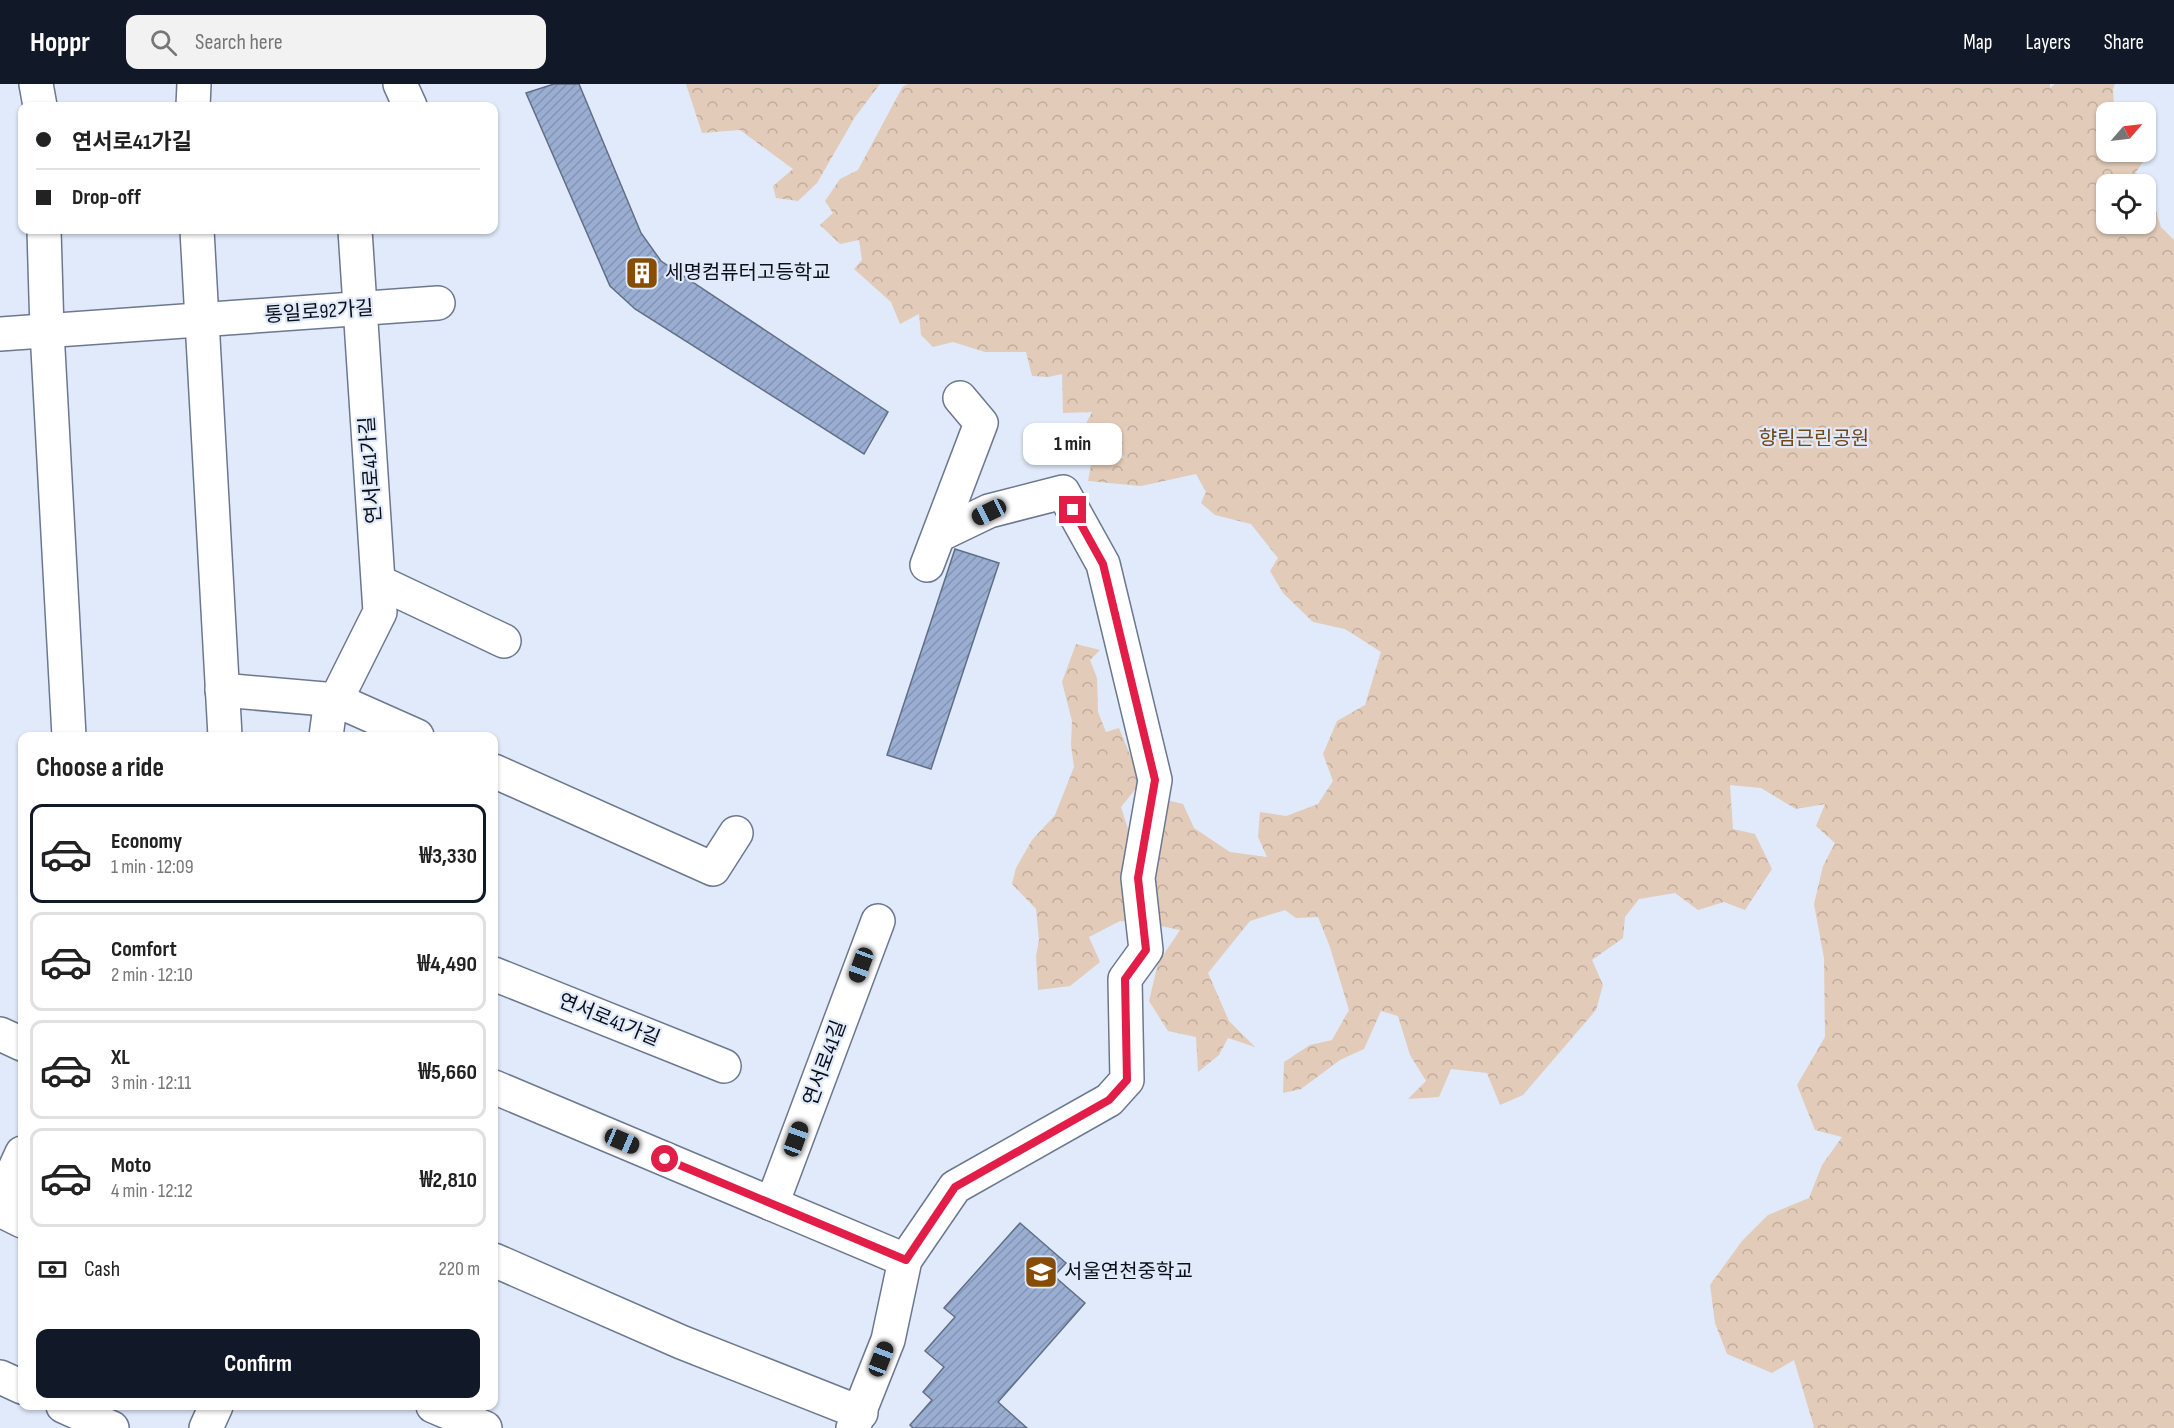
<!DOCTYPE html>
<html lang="en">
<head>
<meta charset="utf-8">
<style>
  body { margin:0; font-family:"Sofia Sans Condensed","Noto Sans KR",sans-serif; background:#f2f2f2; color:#222; height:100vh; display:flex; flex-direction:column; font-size:22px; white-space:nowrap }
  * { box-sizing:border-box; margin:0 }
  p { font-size:20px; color:#767676 }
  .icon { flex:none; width:33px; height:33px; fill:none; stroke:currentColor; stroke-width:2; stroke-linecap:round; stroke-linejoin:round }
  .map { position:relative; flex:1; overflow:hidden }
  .panel { position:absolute; left:18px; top:648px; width:480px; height:678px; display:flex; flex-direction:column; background:#fff; border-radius:12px; box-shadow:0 2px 4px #0004 }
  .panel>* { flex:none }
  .banner { position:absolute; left:18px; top:18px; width:480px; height:132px; border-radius:12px; box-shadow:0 2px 4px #0004; display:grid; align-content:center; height:132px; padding:0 18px; background:#fff }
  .needle { width:39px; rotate:62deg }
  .controls { position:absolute; left:2096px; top:18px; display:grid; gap:12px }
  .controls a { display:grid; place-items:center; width:60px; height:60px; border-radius:12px; background:#fff; box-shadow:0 2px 4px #0004; font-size:30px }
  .end { position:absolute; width:27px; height:27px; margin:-14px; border:8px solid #e11d48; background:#fff; box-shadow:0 0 0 3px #fff }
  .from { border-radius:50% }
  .bubble { position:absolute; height:42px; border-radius:12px; background:#fff; box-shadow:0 2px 4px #0004; font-size:20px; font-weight:700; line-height:42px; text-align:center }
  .car { position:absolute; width:18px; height:36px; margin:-18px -9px; border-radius:8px; box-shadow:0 0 4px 2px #0007; background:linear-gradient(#222 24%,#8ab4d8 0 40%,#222 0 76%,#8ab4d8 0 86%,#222 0) }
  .banner b { display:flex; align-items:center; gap:21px; height:57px; font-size:22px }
  .banner b+b { border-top:2px solid #e0e0e0 }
  .banner i { width:15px; height:15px; background:#222 }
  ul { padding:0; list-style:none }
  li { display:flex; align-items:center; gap:18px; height:99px; margin:0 12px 9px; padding:0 6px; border:3px solid #e0e0e0; border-radius:12px }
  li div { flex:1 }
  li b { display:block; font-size:22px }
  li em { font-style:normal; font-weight:700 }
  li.active { border-color:#111827 }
  li>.icon { width:54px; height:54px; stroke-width:1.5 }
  h2 { padding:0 18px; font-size:27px; line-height:72px }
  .pay { display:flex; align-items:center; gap:15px; height:66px; padding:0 18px; font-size:22px }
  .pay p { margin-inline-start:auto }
  .primary-button { display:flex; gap:12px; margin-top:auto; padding:12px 18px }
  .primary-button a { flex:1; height:69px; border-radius:12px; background:#111827; color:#fff; font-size:24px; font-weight:700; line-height:69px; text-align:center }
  header { display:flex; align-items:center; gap:36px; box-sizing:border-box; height:84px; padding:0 30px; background:#111827; color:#fff }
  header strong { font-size:28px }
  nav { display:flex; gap:33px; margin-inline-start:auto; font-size:21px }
  .search { width:420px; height:54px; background:#f2f2f2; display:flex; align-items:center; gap:15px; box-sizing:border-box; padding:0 21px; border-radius:12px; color:#767676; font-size:22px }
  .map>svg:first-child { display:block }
</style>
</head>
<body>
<header>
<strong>Hoppr</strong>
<div class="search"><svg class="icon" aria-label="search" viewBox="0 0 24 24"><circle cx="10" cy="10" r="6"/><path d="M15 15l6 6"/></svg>Search here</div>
<nav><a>Map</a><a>Layers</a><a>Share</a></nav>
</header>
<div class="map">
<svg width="2174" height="1344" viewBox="0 0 2174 1344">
  <defs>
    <pattern id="forest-crowns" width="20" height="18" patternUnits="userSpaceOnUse" patternTransform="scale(1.5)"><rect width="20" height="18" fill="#e2cbb8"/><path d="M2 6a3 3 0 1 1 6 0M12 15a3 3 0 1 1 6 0" fill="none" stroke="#c1ad9d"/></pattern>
    <pattern id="building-hatch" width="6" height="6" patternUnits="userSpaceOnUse" patternTransform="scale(1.5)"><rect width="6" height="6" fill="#9aaed2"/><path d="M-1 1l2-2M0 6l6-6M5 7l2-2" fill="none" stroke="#8394b4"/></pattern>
  </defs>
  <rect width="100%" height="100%" fill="#e0eafa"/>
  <g fill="url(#forest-crowns)">
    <polygon points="686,0 880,0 855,33 817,99 798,117 776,114 773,102 793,85 740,46 702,49"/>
    <polygon points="908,0 2050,0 2050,4 2055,0 2115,0 2113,5 2114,20 2125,28 2106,28 2106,68 2136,68 2138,71 2154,62 2136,88 2140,100 2106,100 2106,140 2145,140 2145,108 2153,117 2161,143 2174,156 2174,1344 1813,1344 1814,1343 1794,1276 1772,1289 1727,1270 1715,1239 1710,1201 1742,1157 1768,1131 1809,1114 1822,1081 1842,1053 1815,1046 1797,1001 1825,953 1824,874 1814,820 1823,782 1835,759 1816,742 1825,720 1796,725 1761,704 1730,701 1733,745 1755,750 1772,785 1745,826 1724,818 1698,826 1675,809 1639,815 1625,833 1623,854 1592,876 1603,901 1596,926 1523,1011 1500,1021 1487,989 1451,985 1439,1013 1408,1015 1426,997 1410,971 1398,932 1381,927 1364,965 1340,976 1301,1005 1283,1009 1284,978 1310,961 1332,956 1349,926 1330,863 1318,833 1296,834 1285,826 1250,837 1208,889 1229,937 1255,963 1228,954 1219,971 1198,988 1196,953 1168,947 1149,917 1158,879 1180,846 1146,839 1120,837 1089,853 1100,878 1070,902 1038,906 1036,872 1039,856 1036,825 1012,800 1016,784 1032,756 1055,731 1074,683 1071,661 1072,637 1062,598 1076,560 1100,566 1090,576 1097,594 1098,628 1106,648 1119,644 1141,698 1121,723 1128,745 1158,714 1183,720 1194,744 1230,768 1267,773 1258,753 1260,728 1286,732 1318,720 1333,697 1323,670 1337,637 1365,621 1381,568 1345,545 1313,538 1283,509 1270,487 1278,474 1251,440 1215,431 1201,419 1206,408 1196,390 1141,402 1088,397 1092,376 1124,374 1117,361 1082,347 1092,328 1063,329 1062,290 1048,293 1032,292 1026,268 985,268 953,258 933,263 921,251 919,230 900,240 891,218 854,185 862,176 859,156 840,160 820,141 833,129 825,117 840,95 858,86 903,2"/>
  </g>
  <g fill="url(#building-hatch)" stroke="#616f86" stroke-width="1.5">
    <polygon points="554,0 579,0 641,149 661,177 888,328 864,370 635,225 610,202 526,9"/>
    <polygon points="955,465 999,479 931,685 887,671"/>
    <polygon points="1020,1139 1066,1179 1054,1192 1085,1219 998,1318 1027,1344 913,1344 910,1341 932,1316 923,1308 944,1283 925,1267 955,1233 944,1224"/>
  </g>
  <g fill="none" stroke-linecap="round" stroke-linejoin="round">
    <defs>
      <g id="minor">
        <polyline points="36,0 40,22"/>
        <polyline points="400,0 410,22"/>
        <polyline points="193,22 194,0"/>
        <polyline points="44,146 47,247 69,652"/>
        <polyline points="197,146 225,652"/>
        <polyline points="0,250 438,219"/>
        <polyline points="927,481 981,339 960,314"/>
        <polyline points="379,498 504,557"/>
        <polyline points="222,606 336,616 417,652"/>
        <polyline points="326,652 329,630 380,528 355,146"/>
        <polyline points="494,687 713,785 736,749"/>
        <polyline points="494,890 724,982"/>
        <polyline points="0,950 22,960"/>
        <polyline points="494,1003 905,1176"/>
        <polyline points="0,1117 22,1069"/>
        <polyline points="772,1120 878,837"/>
        <polyline points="0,1126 22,1137"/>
        <polyline points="494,1176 681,1258 861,1329"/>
        <polyline points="0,1293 22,1303"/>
        <polyline points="63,1322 112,1344"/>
        <polyline points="433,1322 485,1344"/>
        <polyline points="206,1344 216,1322"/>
        <polyline points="853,1344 888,1256 905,1176 955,1103 1109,1016 1127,996 1125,895 1146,866 1138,794 1155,696 1103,480 1063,408 989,427 939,451"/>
      </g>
    </defs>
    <use href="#minor" stroke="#6b7890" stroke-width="36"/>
    <use href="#minor" stroke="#fff" stroke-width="33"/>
  </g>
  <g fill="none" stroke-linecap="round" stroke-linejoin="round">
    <polyline stroke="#e11d48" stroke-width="8" points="665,1075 906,1176 955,1103 1109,1016 1127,996 1125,895 1146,866 1138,794 1155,696 1103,480 1073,426"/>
  </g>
  <defs>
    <symbol id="building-square" viewBox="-11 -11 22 22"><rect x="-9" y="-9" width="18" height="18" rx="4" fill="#884d05" stroke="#e0eafa"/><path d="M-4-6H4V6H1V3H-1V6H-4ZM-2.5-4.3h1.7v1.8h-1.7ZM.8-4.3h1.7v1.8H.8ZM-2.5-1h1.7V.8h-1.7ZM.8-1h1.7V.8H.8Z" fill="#fff"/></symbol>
    <symbol id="school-square" viewBox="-11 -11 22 22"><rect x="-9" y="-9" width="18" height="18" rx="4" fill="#884d05" stroke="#e0eafa"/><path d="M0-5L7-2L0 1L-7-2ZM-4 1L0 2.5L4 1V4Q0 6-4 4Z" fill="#fff"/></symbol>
  </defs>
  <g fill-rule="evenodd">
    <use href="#building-square" x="623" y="170" width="38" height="38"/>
    <use href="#school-square" x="1022" y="1169" width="38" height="38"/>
  </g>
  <g text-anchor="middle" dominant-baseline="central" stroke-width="4.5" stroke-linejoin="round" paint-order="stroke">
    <g font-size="20" fill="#0a0f18" stroke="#e0eafa" text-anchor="start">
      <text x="665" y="189">세명컴퓨터고등학교</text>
      <text x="1064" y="1188">서울연천중학교</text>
    </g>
    <g font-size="20" fill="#0a0f18" stroke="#e0eafa">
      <text transform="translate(319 228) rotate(-4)">통일로92가길</text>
      <text transform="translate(371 386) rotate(-94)">연서로41가길</text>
      <text transform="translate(609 936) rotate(22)">연서로41가길</text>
      <text transform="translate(825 979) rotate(-70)">연서로41길</text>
    </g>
    <g font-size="20" fill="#734617" stroke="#e0eafa">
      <text x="1814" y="355">향림근린공원</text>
    </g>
  </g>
</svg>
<div class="controls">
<a><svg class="needle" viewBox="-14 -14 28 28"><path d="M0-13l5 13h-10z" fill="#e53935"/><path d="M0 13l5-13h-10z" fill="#767676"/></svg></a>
<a><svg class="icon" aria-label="locate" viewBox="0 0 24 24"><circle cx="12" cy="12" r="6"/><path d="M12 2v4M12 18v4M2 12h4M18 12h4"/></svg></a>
</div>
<i class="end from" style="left:665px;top:1075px"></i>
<i class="end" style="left:1073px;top:426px"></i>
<div class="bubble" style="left:1023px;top:339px;width:99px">1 min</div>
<i class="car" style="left:989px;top:428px;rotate:244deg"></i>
<i class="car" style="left:861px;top:881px;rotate:200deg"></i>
<i class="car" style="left:796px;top:1055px;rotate:20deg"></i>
<i class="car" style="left:622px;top:1057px;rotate:113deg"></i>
<i class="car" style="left:881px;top:1275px;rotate:21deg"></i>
<div class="banner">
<b><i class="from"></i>연서로41가길</b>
<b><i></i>Drop-off</b>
</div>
<section class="panel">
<h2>Choose a ride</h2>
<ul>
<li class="active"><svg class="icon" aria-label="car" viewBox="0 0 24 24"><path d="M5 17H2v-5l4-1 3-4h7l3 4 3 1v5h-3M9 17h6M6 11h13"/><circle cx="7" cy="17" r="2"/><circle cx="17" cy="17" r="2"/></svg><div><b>Economy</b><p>1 min · 12:09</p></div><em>₩3,330</em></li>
<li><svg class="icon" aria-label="car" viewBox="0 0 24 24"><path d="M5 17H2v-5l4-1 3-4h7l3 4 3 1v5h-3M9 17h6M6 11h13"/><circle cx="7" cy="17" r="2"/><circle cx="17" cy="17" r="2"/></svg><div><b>Comfort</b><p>2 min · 12:10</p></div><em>₩4,490</em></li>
<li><svg class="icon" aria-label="car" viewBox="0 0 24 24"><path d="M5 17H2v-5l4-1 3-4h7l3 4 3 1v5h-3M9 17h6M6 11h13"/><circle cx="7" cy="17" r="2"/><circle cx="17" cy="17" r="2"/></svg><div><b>XL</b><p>3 min · 12:11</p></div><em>₩5,660</em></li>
<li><svg class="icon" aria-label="car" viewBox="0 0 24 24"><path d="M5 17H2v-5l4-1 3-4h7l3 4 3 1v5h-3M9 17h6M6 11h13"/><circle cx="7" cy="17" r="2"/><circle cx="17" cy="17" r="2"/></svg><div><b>Moto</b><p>4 min · 12:12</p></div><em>₩2,810</em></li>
</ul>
<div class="pay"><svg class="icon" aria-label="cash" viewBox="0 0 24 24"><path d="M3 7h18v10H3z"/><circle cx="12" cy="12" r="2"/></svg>Cash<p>220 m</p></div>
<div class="primary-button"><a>Confirm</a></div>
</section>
</div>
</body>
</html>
